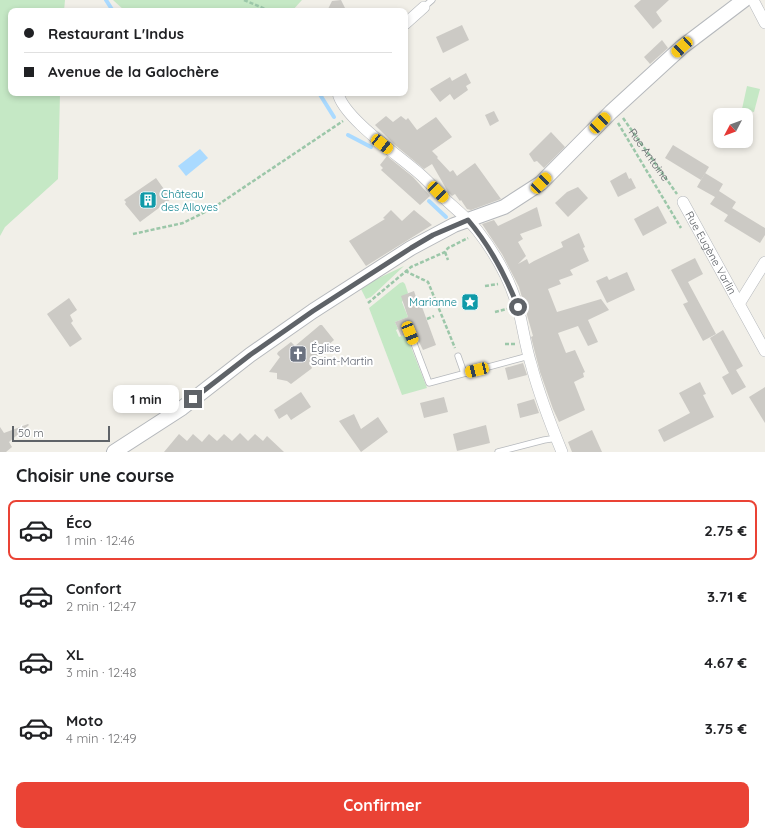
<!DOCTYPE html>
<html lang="fr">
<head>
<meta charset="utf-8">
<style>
  body { margin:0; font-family:Quicksand,sans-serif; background:#f2f2f2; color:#202124; height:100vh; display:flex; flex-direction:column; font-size:15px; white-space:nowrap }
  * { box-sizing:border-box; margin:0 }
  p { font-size:13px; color:#757577 }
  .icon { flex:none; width:22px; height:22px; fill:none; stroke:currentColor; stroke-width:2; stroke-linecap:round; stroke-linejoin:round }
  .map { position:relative; height:452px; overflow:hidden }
  .sheet { display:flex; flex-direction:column; background:#fff; flex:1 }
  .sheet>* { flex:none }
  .guide { position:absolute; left:8px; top:8px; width:400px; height:88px; border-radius:8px; box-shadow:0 2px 6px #0003; display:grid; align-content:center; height:88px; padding:0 16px; background:#fff }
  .needle { width:26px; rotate:229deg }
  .controls { position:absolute; left:713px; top:108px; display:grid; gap:8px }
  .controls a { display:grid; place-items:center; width:40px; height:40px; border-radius:8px; background:#fff; box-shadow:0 2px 6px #0003; font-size:20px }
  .scale { position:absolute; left:12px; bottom:10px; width:98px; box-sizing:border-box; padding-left:4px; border:2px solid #5f6368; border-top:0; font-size:11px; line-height:14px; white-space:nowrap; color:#5f6368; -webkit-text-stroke:3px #fff; paint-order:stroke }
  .end { position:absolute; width:18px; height:18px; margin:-9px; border:5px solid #5f6368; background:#fff; box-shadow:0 0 0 2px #fff }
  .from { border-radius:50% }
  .bubble { position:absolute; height:28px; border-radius:8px; background:#fff; box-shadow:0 2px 6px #0003; font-size:13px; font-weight:800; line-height:28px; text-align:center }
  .car { position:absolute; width:12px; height:24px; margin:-12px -6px; border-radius:5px; box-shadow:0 0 3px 1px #0007; background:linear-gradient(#f5c518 24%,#345 0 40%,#f5c518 0 76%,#345 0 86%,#f5c518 0) }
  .guide b { display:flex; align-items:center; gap:14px; height:38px; font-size:15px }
  .guide b+b { border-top:1px solid #e0e0e0 }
  .guide i { width:10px; height:10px; background:#202124 }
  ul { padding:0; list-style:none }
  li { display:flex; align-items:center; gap:12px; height:60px; margin:0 8px 6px; padding:0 8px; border:2px solid transparent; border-radius:8px }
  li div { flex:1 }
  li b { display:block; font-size:15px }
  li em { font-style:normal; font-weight:800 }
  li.on { border-color:#ea4335 }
  li>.icon { width:36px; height:36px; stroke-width:1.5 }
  h2 { padding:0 16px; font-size:18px; line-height:48px }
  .primary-button { display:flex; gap:8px; margin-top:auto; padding:8px 16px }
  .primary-button a { flex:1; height:46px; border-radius:8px; background:#ea4335; color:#fff; font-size:16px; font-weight:800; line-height:46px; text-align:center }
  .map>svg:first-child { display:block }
</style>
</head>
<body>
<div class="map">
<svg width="765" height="452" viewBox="0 0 765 452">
  <rect width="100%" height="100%" fill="#f1efe8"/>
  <g fill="#c5e8c5">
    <polygon points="0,0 65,0 64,11 11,11 11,93 60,93 58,179 5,227 0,236"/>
    <polygon points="113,0 302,0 292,11 125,11"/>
    <polygon points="747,86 760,89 754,112 742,109"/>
    <polygon points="404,266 371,297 366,299 360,287"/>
    <polygon points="403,282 405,284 408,293 402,302 408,317 395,322 398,329 396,330 399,337 406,334 427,388 402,395 369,308 400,283"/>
  </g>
  <polygon fill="#aadaff" points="200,149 208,158 186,176 178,166"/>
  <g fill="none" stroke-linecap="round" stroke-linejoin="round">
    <g stroke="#aadaff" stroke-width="4">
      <polyline points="106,0 113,11"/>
      <polyline points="319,93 334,117"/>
      <polyline points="348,135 371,147"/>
      <polyline points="429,201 446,217"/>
    </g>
  </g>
  <g fill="#cccac5">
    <polygon points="341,0 345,8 338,11 327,11 332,1"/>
    <polygon points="641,0 669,0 656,12 662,21 653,29 634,6"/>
    <polygon points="462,25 469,40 443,53 436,37"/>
    <polygon points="662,40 668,48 650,64 644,57"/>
    <polygon points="466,73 471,83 466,86 468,90 454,100 450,94 440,102 430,89 450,77 452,81"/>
    <polygon points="494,111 499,121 490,126 485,115"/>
    <polygon points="386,116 393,122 401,116 406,120 408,118 417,130 436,117 452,137 432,151 438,157 437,158 450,172 453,170 457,176 475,163 501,199 471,210 467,209 461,200 460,201 455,194 452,196 448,192 432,164 424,169 395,145 375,125"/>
    <polygon points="551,132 565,147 544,168 537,161 534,162 529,154"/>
    <polygon points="673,145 709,167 701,180 665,158"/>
    <polygon points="387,156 413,177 430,196 420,205 381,170 383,168 380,165"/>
    <polygon points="626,172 629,179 631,178 636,188 618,197 610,181"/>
    <polygon points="705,173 723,184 719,191 736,202 729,213 732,208 765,228 765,235 760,243 724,221 728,215 710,204 715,197 697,187"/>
    <polygon points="156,178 171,199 140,222 125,204 126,202 124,200"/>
    <polygon points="578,187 588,198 568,217 555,203 567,192"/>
    <polygon points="658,206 667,223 643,236 634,219"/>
    <polygon points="537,207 542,226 520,234 523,239 518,242 526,256 518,264 527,259 529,264 534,261 563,247 561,242 579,233 585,247 583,248 589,261 570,270 573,275 559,280 561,284 548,289 557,312 601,299 609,310 588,320 598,342 588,346 578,326 558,333 566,353 575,350 585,372 583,373 584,377 574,382 585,410 559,422 553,409 540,372 531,337 533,336 519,287 502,254 482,224 494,220 498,226"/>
    <polygon points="391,210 402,221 414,210 432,225 366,266 349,241 385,219 383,218"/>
    <polygon points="695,258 703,274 688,282 716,334 703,341 683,304 688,302 671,270"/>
    <polygon points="627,272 635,290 607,303 596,281 607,276 609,280"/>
    <polygon points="414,291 416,297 418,296 436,345 423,350 413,330 408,329 406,332 406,335 401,336 395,322 408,317 401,296"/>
    <polygon points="69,298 77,310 70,315 73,321 71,323 82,339 70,347 47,314"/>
    <polygon points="320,325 322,325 334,340 327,346 328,347 323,352 309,362 312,368 311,369 291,384 287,381 277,379 277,373 269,372 280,357 277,354 278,352 291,342 295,346"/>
    <polygon points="723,330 743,366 736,370 746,387 732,395 722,377 729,373 710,338"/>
    <polygon points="523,363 527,375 508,380 505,368"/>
    <polygon points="700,382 706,394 703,395 714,417 664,442 658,430 690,413 679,393"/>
    <polygon points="765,387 765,423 749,397"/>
    <polygon points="301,392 311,407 291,420 287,414 279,419 274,410"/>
    <polygon points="444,397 448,412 424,418 420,403"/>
    <polygon points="534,399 539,413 520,418 517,404"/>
    <polygon points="354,414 361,429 378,417 388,432 361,452 339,421"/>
    <polygon points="28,424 29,425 9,442 12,447 6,452 0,452 0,427 4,433"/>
    <polygon points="486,425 490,443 457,451 453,434"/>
    <polygon points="592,430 602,452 572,452 568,442"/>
    <polygon points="240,433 248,441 255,434 263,441 267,436 284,452 164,452 179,434 187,441 193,434 202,442 209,434 217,441 224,434 232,441"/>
  </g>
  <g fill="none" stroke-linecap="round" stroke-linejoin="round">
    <defs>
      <g id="service">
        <polyline points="424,7 432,0"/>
        <polyline points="410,333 429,383 529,356"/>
        <polyline points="458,356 464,373"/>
        <polyline points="498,452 544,440 557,438"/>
      </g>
      <g id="minor">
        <polyline points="753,0 765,23"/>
        <polyline points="405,24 424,7"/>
        <path d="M338,93C343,118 401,157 421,175C430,183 438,192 447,201C457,210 468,219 477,230C495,253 510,280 518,308C523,326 525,345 531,364C539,394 550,423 562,452"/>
        <path id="s2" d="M683,202L765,351"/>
        <polyline points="739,304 765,262"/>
      </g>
      <polyline id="tertiary" points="114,452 182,408 250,355 313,311 411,248 454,225 504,207 541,183 611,112 682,47 744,0"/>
    </defs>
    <use href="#service" stroke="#b5b8bc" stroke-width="7"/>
    <use href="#minor" stroke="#b5b8bc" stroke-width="12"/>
    <use href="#tertiary" stroke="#b5b8bc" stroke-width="16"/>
    <g stroke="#9cc7a9" stroke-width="2.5" stroke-dasharray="4 2" stroke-linecap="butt">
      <polyline points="244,0 270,11"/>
      <path id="s1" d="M623,118L677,194"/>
      <polyline points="618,123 681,228"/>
      <polyline points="133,234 183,223 213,208 343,121"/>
      <polyline points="445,252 448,260"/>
      <polyline points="405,271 428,282 455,348"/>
      <polyline points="485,286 498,284"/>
      <polyline points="368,303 411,267 445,252 448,248 468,238"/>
      <polyline points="495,312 507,309"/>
      <polyline points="427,319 434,316"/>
      <polyline points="505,344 515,344"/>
    </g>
    <use href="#service" stroke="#fff" stroke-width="5.5"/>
    <use href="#minor" stroke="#fff" stroke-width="11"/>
    <use href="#tertiary" stroke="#fff" stroke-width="14"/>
  </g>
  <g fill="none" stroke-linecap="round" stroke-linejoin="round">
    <path stroke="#5f6368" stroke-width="5" d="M193,399L250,355L313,311L411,248L433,235L468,220C490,246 505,274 518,307"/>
  </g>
  <defs>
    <symbol id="building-square" viewBox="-11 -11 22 22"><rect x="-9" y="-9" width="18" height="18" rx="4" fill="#0f9aa8" stroke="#fff"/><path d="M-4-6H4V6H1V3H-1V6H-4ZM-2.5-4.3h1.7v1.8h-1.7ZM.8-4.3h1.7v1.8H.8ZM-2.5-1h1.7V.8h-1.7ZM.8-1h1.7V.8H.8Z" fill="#fff"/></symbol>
    <symbol id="sight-square" viewBox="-11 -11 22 22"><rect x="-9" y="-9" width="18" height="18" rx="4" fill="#0f9aa8" stroke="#fff"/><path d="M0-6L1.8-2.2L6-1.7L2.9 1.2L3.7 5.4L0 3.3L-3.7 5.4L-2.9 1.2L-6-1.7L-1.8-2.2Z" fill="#fff"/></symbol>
    <symbol id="church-square" viewBox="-11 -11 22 22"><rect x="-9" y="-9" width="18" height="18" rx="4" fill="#6b7280" stroke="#fff"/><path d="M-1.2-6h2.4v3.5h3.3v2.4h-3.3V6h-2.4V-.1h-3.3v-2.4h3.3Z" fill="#fff"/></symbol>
  </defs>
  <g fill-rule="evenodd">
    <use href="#building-square" x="138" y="190" width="20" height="20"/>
    <use href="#sight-square" x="460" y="292" width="20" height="20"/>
    <use href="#church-square" x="288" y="344" width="20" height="20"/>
  </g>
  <g text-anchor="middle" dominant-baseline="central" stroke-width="4" stroke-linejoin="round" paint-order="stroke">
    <g font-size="11" fill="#5f6368" stroke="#fff">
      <text stroke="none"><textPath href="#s1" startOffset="45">Rue Antoine</textPath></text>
      <text stroke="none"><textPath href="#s2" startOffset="58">Rue Eugène Varlin</textPath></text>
    </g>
    <g font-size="11" fill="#0d838f" stroke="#fff" text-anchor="start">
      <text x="161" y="194">Château<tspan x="161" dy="13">des Alloves</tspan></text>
      <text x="457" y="302" text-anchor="end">Marianne</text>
    </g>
    <g font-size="11" fill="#5b616d" stroke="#fff" text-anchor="start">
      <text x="311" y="348">Église<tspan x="311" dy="13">Saint-Martin</tspan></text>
    </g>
  </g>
</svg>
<div class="controls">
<a><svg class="needle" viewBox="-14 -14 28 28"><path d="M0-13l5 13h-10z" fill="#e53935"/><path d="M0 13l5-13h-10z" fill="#757577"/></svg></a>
</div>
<div class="scale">50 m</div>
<i class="end from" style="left:518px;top:307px"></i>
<i class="end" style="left:193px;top:399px"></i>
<div class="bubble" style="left:113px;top:385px;width:66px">1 min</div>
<i class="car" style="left:682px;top:47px;rotate:227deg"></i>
<i class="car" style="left:600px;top:123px;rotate:45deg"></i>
<i class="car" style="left:382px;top:144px;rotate:128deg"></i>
<i class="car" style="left:541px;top:183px;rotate:44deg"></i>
<i class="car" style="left:438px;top:192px;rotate:135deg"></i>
<i class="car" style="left:410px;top:333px;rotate:158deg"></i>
<i class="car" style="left:477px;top:370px;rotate:256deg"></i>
<div class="guide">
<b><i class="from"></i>Restaurant L'Indus</b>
<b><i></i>Avenue de la Galochère</b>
</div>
</div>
<section class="sheet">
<h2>Choisir une course</h2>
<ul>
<li class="on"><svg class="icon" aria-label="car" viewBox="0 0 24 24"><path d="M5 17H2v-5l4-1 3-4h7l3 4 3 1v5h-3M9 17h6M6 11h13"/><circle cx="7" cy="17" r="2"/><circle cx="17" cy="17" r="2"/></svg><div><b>Éco</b><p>1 min · 12:46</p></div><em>2.75 €</em></li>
<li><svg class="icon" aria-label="car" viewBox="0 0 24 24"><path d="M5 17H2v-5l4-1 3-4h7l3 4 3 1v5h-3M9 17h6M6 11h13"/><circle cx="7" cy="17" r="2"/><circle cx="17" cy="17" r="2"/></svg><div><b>Confort</b><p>2 min · 12:47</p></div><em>3.71 €</em></li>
<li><svg class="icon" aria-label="car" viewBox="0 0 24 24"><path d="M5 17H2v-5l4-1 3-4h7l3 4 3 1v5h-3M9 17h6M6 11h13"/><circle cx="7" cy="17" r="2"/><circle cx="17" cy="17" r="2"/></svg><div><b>XL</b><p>3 min · 12:48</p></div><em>4.67 €</em></li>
<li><svg class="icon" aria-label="car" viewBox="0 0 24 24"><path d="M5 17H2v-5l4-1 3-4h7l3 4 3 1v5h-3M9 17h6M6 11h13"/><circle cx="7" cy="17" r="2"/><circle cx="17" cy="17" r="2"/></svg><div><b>Moto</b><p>4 min · 12:49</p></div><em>3.75 €</em></li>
</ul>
<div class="primary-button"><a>Confirmer</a></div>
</section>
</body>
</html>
